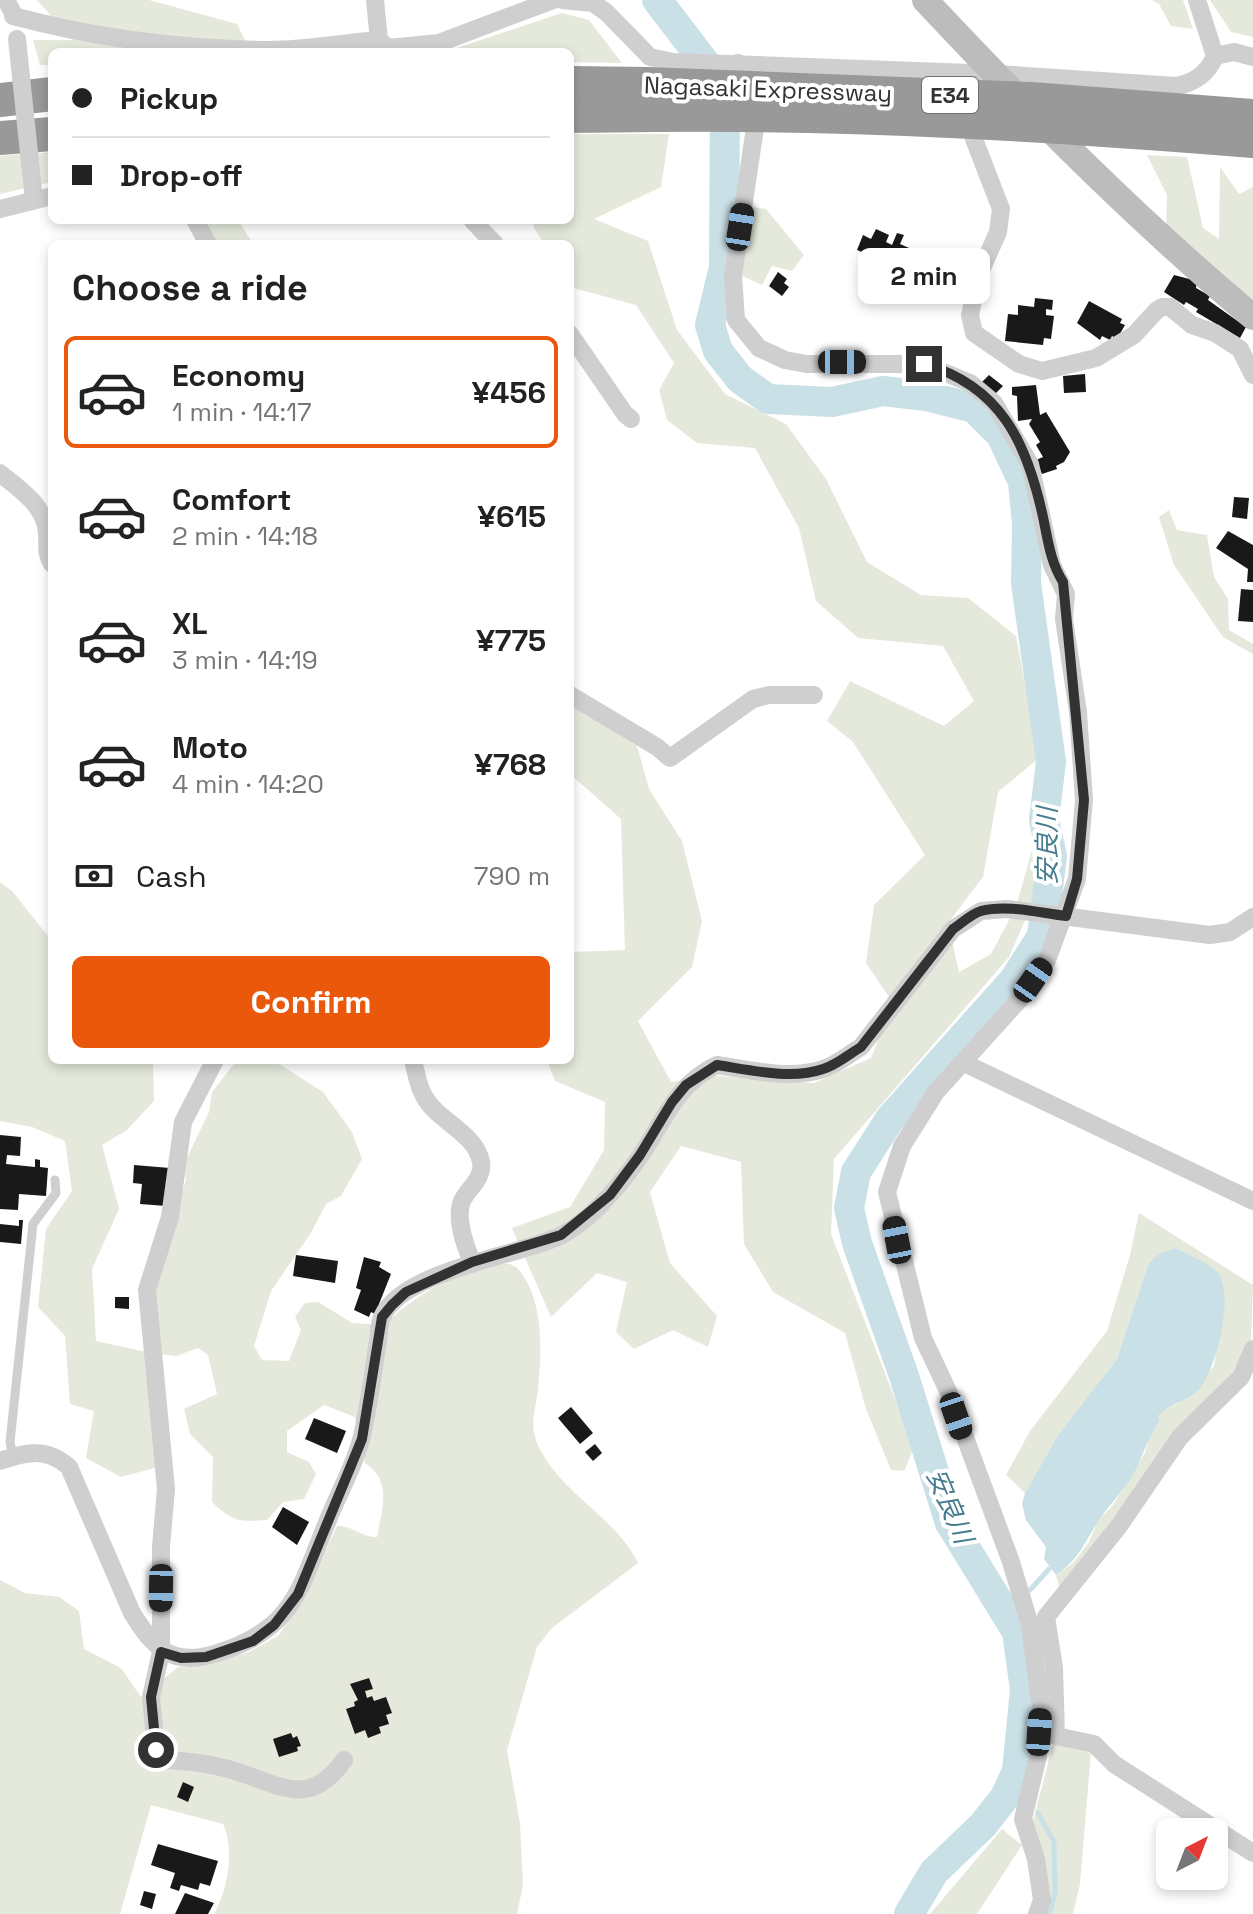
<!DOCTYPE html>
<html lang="en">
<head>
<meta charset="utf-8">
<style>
  body { margin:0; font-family:"Space Grotesk","Noto Sans JP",sans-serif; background:#f6f6f6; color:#222; height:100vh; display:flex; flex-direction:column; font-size:30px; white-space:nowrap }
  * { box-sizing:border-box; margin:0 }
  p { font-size:26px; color:#767676 }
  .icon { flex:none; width:44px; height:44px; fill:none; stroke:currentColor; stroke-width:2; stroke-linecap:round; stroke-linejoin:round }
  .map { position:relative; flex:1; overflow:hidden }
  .details { position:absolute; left:48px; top:240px; width:526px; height:824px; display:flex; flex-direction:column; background:#fff; border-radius:12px; box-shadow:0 4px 12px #0003 }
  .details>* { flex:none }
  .top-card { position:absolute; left:48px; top:48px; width:526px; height:176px; border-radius:12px; box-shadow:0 4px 12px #0003; display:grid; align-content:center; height:176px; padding:0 24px; background:#fff }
  .needle { width:52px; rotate:42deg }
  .tools { position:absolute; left:1156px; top:1818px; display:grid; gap:16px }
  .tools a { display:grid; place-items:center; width:72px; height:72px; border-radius:12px; background:#fff; box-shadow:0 4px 12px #0003; font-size:40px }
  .end { position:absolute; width:36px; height:36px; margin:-18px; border:10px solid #323232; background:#fff; box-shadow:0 0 0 4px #fff }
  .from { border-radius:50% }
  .bubble { position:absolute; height:56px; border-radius:12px; background:#fff; box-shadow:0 4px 12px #0003; font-size:26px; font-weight:600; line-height:56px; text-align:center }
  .car { position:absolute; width:24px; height:48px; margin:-24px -12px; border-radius:10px; box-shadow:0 0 6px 2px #0007; background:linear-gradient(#222 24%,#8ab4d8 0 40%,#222 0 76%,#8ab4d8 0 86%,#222 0) }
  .top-card b { display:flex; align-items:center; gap:28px; height:76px; font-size:30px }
  .top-card b+b { border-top:2px solid #e0e0e0 }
  .top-card i { width:20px; height:20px; background:#222 }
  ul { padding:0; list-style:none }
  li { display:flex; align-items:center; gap:24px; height:112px; margin:0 16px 12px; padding:0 8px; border:4px solid transparent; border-radius:12px }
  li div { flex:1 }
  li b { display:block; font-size:30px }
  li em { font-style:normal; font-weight:600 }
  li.current { border-color:#ea580c }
  li>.icon { width:72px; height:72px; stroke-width:1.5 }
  h2 { padding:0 24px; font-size:36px; line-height:96px }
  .pay { display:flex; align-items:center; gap:20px; height:88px; padding:0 24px; font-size:30px }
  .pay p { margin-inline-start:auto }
  .action { display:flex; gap:16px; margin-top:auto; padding:16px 24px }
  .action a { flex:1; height:92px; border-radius:12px; background:#ea580c; color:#fff; font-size:32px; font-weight:600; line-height:92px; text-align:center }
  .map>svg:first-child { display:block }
</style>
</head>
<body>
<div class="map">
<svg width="1253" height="1914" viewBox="0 0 1253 1914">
  <rect width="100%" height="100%" fill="#fff"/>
  <g fill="#e4e9dc">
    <polygon points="37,0 149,0 237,24 251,52 52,52 52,65 40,65 33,40 73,40"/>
    <polygon points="1152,0 1183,0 1193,29 1171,26 1159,4"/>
    <polygon points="1210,0 1253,0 1253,37 1231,32"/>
    <polygon points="562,13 589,20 622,63 570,62 570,52 445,52"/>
    <polygon points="570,134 669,134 661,187 594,219 648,241 677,330 725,394 786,424 826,479 867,562 921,595 968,598 1016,636 1039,758 998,792 983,877 948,923 959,972 991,954 1016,907 1032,850 1037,893 1009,957 834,1159 831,1234 914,1448 904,1471 891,1470 866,1409 845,1333 773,1292 744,1244 741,1162 681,1146 650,1192 670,1263 717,1316 708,1347 673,1330 634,1349 616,1332 627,1282 597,1273 551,1317 512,1228 570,1207 604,1150 605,1102 555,1081 547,1060 570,1060 570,952 625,950 621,819 570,774 570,704 637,746 649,789 682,841 702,921 692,967 638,1021 671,1082 718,1076 814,1083 871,1058 893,1003 866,963 874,905 925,855 853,742 827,721 850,681 944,726 974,701 943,646 858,638 816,601 799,528 755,448 697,443 667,420 659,390 674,363 636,305 570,287 570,244 544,244 534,228 533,220 570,220"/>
    <polygon points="52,152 52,182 0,194 0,156"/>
    <polygon points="1147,155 1187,157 1203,228 1219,239 1220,167 1239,194 1253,187 1253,300 1166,228 1167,195"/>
    <polygon points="752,207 766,209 804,255 792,271 772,266 762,285 740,275"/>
    <polygon points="201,220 238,220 253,244 217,244"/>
    <polygon points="1169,510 1177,530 1207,535 1214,577 1228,599 1229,630 1253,644 1253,654 1223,637 1174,565 1159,517"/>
    <path d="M0,882L12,891L52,941V1060H153L154,1101L127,1130L102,1145L119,1209L92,1269L96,1341L156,1354L152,1293L186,1180L184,1164L209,1112L212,1092L237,1060H273L323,1092L352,1132L362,1159L341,1196L326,1204L311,1233L271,1291L254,1346L262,1360L289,1361L301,1330L295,1317L305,1303L318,1302L352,1323L386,1325C401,1302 496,1245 518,1269C544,1298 542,1352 538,1388C536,1410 528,1425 539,1447C561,1494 616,1517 638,1563L552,1628L537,1647L507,1750L520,1823L523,1885L517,1914H214C228,1890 235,1848 223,1824L151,1805L120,1914H0V1580L25,1593L59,1597L79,1611L84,1649L121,1668L141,1697L178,1667L206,1665L249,1652L279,1635L306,1594L337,1526C352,1525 360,1537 377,1537C382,1508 393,1482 365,1463L355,1417L324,1405L287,1431V1452L309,1462L316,1474L304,1499L283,1502L267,1520C239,1522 233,1522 212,1502L213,1457L190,1434L184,1409L217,1394L208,1355L198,1348L176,1356L158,1354L169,1464L121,1477L86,1458L94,1411L70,1404L65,1336L38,1307L46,1229L72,1191L65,1141L32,1127L0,1121Z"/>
    <polygon points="1139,1213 1253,1285 1251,1340 1228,1380 1060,1590 1056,1575 1073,1563 1089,1542 1098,1521 1113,1505 1145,1453 1150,1433 1160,1421 1157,1416 1163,1410 1179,1403 1214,1366 1219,1332 1216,1271 1176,1248 1160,1253 1150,1263 1117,1359 1058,1435 1025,1493 1006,1475 1030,1431 1107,1331 1130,1255"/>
    <polygon points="1053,1744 1091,1753 1080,1884 1073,1914 1042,1914 1033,1821"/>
    <polygon points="1002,1829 1022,1845 977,1914 930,1914"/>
  </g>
  <path fill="#cae0e7" d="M1176,1248C1188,1255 1208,1262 1218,1273C1235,1294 1216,1370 1199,1389C1187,1402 1168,1404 1158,1416L1160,1421C1148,1436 1144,1454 1135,1471C1125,1490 1109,1504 1098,1522C1083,1545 1080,1558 1056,1575L1044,1559L1046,1547L1026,1520L1022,1504L1025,1493L1058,1435L1117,1359L1149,1263L1160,1253Z"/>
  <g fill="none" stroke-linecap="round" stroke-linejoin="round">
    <g stroke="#cae0e7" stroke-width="5">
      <polyline points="1030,1590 1049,1569"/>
      <polyline points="1013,1599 1017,1632"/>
      <polyline points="1038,1813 1054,1842 1055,1894 1049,1914"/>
    </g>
    <polyline stroke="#cae0e7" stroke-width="30" points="657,0 725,89 724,267 710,325 718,351 740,379 768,399 832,402 883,391 926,396 974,408 1001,435 1023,482 1027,524 1026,583 1051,762 1044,820 1052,856 1042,936 1014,980 890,1119 856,1172 849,1208 857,1243 904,1376 950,1523 1017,1632 1025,1690 1017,1771 1005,1797 983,1825 934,1872 909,1914"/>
  </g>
  <g fill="#191919">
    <polygon points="876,229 889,235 886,242 892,245 897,233 904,235 900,244 923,254 920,259 926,261 919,278 884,263 887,257 880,254 878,259 857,250 863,235 871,239"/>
    <polygon points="778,272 787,279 784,283 789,287 782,296 769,286"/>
    <polygon points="1174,275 1197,281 1196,288 1210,296 1208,300 1246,327 1240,338 1196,312 1198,309 1186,302 1184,305 1164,292"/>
    <polygon points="1035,298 1053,300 1052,310 1046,309 1046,315 1054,316 1051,339 1044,338 1043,345 1005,341 1008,314 1018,315 1018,305 1034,307"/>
    <polygon points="1089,301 1122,319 1120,323 1125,325 1117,339 1112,336 1110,340 1102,336 1100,340 1077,323"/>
    <polygon points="1085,374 1086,392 1064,393 1063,376"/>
    <polygon points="989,375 1003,386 995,394 982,382"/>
    <polygon points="1036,385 1040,415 1046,412 1070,452 1064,462 1056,466 1057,469 1042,474 1036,460 1043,457 1036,445 1040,442 1029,424 1032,419 1018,421 1017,396 1012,395 1012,387"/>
    <polygon points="1234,497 1249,498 1247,519 1232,517"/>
    <polygon points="1228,531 1253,545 1253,582 1247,582 1248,569 1216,548"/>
    <polygon points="1241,589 1253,590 1253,622 1238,621"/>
    <polygon points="0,1135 21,1137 20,1156 7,1155 6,1164 35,1167 35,1159 40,1160 40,1167 48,1168 46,1196 19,1194 18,1210 0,1209"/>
    <polygon points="134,1165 170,1168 166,1206 140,1204 142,1184 133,1183"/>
    <polygon points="19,1220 23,1220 21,1244 0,1242 0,1224 19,1226"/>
    <polygon points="296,1255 338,1261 335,1283 293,1276"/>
    <polygon points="364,1257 381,1262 379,1267 391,1274 375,1314 371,1312 369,1317 354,1310 361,1290 356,1288"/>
    <polygon points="115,1297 129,1297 129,1309 115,1308"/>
    <polygon points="571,1407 593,1433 580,1444 558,1418"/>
    <polygon points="314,1418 346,1431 337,1453 305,1439"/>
    <polygon points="595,1444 602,1453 593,1461 585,1452"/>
    <polygon points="283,1507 309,1522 297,1545 272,1527"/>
    <polygon points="369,1678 373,1689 365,1691 367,1698 372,1696 374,1701 386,1697 392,1713 386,1715 389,1724 379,1727 381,1733 368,1738 365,1730 355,1734 346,1709 355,1706 354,1702 358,1700 350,1684"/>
    <polygon points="291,1733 293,1738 297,1736 301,1746 297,1747 298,1751 279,1757 273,1739"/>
    <polygon points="183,1782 194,1787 188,1802 177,1797"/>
    <polygon points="158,1844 218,1861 210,1886 200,1883 198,1890 181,1885 179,1891 170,1888 175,1873 151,1865"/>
    <polygon points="144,1891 156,1894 152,1909 140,1905"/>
    <polygon points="185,1893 214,1903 208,1914 175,1914"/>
  </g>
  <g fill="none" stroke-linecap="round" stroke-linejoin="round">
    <polyline stroke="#cfcfcf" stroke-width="9" points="13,1457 10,1442 33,1224 56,1193 55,1180"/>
    <g stroke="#cfcfcf" stroke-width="18">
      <polyline points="6,0 12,11"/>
      <polyline points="375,0 379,40 386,46"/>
      <path d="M562,0L593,3L606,12L650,57L673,62L998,74L1176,86C1194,83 1208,73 1215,56L1197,0"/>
      <path d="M13,16C95,38 184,49 269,50C305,50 343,43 379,40"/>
      <polyline points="388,48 439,43 553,0"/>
      <polyline points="1215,56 1234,52 1253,57"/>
      <path d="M738,63C752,80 755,106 755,128L733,275L736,320L759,348L785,360L806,364H924L970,383L994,403L1030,464L1052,565L1066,594L1064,619L1078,712L1084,800L1077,879L1047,960L1019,1000L936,1092L902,1146L887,1192L923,1338L948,1391L1011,1562L1030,1625L1041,1709L1038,1756L1023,1819L1036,1859L1042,1900L1037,1914"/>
      <polyline points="974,139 1001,209 998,232 978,277 970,315 974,333 1019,364 1042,371 1096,358 1134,335 1156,311 1162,307 1170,307 1192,325 1215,333 1240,349 1253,375"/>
      <polyline points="0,209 52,196"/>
      <polyline points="195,220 208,244"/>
      <polyline points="472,220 495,244"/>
      <polyline points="570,334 625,414 631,419"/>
      <path d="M0,473C20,490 45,505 47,533C48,545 45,553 52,564"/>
      <polyline points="570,695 657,747 670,758 753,699 769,695 814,695"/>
      <path d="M215,1060L183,1122L170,1217L147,1290L166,1489L161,1547V1652L151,1697L157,1759C185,1761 211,1763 238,1772C282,1786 310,1808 344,1760"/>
      <path d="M413,1060C416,1072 418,1086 424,1096C437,1121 476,1133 481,1162C484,1179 468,1188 462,1201C455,1219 465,1245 472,1262"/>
      <polyline points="964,1063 1253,1201"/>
      <polyline points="1253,1349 1241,1377 1180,1437 1119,1526 1046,1617 1054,1668 1056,1736 1094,1744 1114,1764 1253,1853"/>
      <path d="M0,1461C27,1452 46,1447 69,1467L132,1613C153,1647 171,1667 214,1654C294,1631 299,1590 328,1520C339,1492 355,1465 362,1436C369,1405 373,1372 378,1341C379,1334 379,1323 382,1317C403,1270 518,1256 560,1236C592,1220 621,1184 641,1155C664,1121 677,1083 717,1065C750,1070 791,1080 823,1069C837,1065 849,1054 861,1047L953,929L981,911L1007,909L1210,935L1230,932L1253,917"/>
    </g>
    <path stroke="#bcbcbc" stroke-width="26" d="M925,0C1029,111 1137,220 1253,317"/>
    <g stroke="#999" stroke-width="34">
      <polyline points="570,83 647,84"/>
      <polyline points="0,100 52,94"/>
      <polyline points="570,116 657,115"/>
      <polyline points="0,138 52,134"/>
    </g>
    <polyline stroke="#cfcfcf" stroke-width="18" points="17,39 33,191"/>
    <g stroke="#999" stroke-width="34">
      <polyline points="647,84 1031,99 1253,116"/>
      <path d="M657,115C857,113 1054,125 1253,141"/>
    </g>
  </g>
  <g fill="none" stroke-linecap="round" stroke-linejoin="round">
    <path stroke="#323232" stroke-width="10" d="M156,1750L151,1697L161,1652L181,1658L206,1657L253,1641L274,1625L298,1594L362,1439L382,1317L392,1305L406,1292L472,1262L561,1235L610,1195L640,1155L672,1102L686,1085L717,1065C750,1070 791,1080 823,1069C837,1065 849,1054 861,1047L953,929C962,923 971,914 981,911C1007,904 1040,913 1066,916L1077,879L1084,800L1063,582C1050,561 1048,540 1043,517C1027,443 1001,386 924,364"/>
  </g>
  <g text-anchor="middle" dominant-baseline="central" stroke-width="8" stroke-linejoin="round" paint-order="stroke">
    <rect fill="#fff" stroke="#707070" stroke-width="2" x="922" y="77" width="56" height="36" rx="6"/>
    <g font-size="22" font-weight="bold" fill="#323232">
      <text x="950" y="95">E34</text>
    </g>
    <g font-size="24" fill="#323232" stroke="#fff">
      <text transform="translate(768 89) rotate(2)">Nagasaki Expressway</text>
    </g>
    <g font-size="26" font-style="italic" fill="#457c90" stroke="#fff">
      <text transform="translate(1047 846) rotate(-90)">安良川</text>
      <text transform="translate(950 1506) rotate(67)">安良川</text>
    </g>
  </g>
</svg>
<div class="tools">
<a><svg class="needle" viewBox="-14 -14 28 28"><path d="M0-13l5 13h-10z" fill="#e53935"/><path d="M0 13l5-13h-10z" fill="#767676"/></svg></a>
</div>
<i class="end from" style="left:156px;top:1750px"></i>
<i class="end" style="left:924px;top:364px"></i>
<div class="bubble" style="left:858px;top:248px;width:132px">2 min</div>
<i class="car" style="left:740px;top:227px;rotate:9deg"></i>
<i class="car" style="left:842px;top:362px;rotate:90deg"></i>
<i class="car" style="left:1033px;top:980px;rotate:35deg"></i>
<i class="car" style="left:897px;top:1240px;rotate:349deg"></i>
<i class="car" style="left:956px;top:1416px;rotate:161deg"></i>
<i class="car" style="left:161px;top:1588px;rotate:181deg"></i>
<i class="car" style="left:1039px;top:1732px;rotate:4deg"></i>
<div class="top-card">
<b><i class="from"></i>Pickup</b>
<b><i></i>Drop-off</b>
</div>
<section class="details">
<h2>Choose a ride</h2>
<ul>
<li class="current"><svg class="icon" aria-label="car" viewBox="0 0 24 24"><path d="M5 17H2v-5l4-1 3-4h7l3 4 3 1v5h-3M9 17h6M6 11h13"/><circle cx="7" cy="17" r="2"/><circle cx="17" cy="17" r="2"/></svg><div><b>Economy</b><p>1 min · 14:17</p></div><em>¥456</em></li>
<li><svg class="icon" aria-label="car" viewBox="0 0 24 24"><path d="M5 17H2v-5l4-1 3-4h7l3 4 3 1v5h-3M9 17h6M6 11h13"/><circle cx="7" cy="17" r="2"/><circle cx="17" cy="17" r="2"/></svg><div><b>Comfort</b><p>2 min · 14:18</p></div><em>¥615</em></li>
<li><svg class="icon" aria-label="car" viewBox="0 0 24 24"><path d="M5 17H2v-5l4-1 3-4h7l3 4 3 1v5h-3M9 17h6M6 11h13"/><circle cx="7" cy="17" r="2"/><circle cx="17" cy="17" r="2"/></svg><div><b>XL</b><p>3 min · 14:19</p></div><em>¥775</em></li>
<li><svg class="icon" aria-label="car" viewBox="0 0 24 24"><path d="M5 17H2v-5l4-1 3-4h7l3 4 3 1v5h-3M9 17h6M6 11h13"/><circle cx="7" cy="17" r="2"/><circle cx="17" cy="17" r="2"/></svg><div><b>Moto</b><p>4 min · 14:20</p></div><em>¥768</em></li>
</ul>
<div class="pay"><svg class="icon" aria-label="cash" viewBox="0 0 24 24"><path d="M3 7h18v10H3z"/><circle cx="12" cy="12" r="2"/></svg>Cash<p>790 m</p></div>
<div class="action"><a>Confirm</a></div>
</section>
</div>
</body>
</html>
